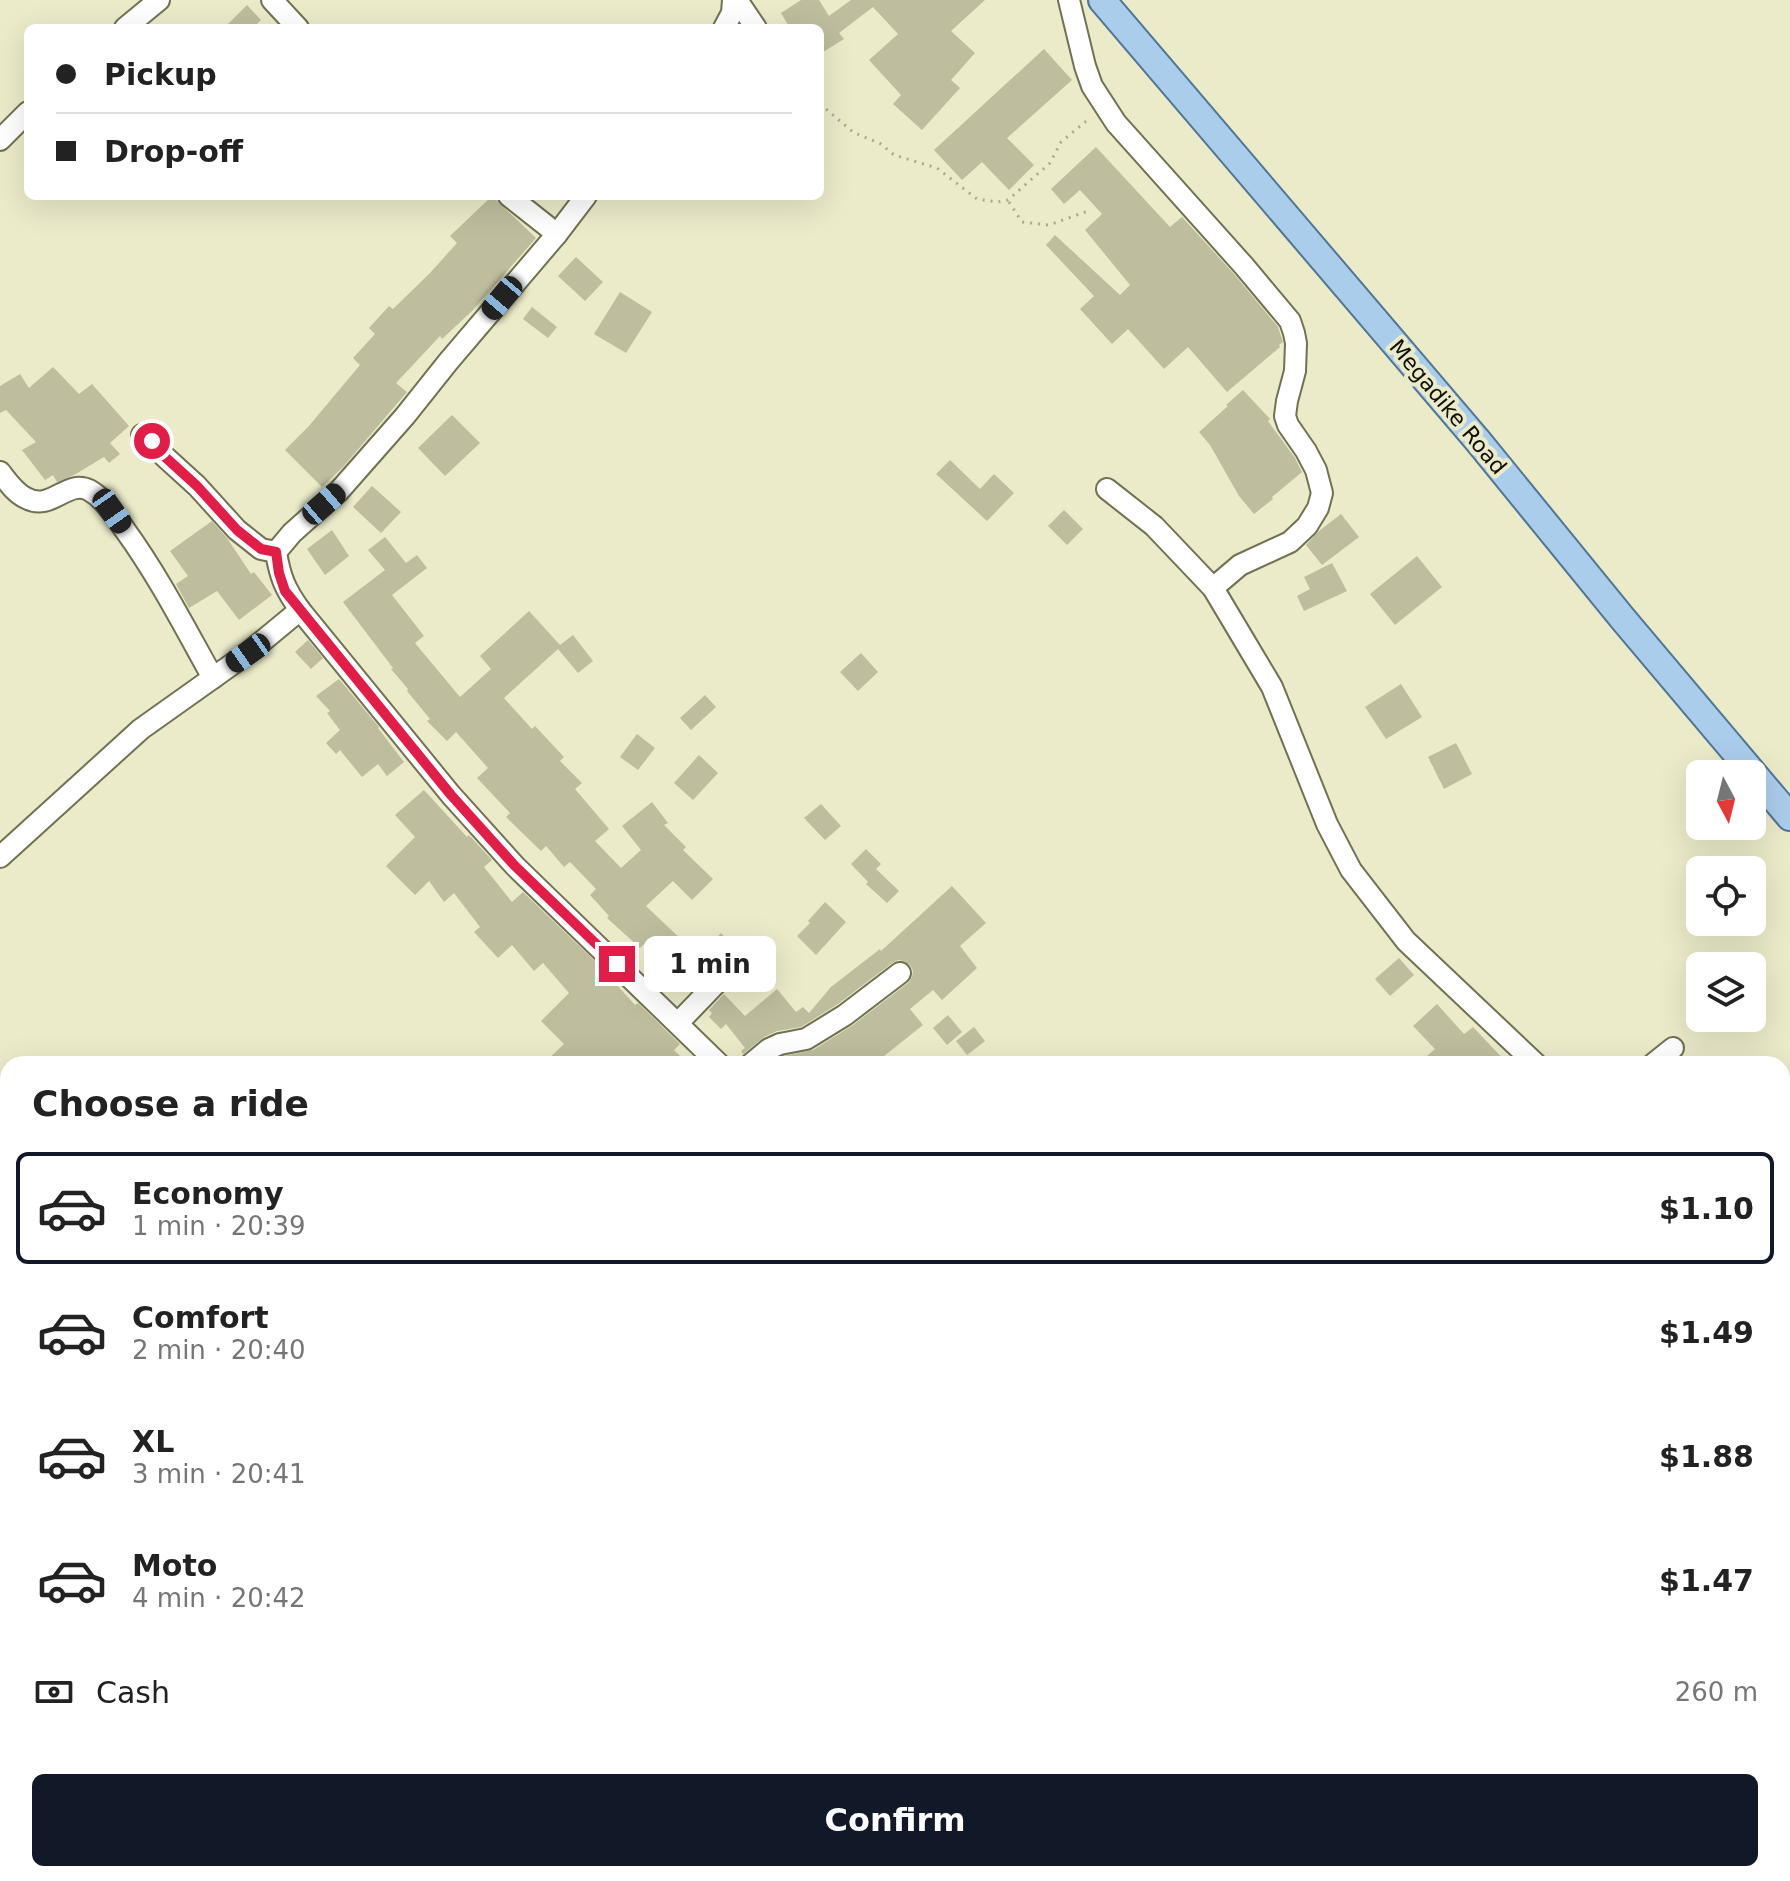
<!DOCTYPE html>
<html lang="en">
<head>
<meta charset="utf-8">
<style>
  body { margin:0; font-family:"DejaVu Sans",sans-serif; background:#f2f2f2; color:#222; height:100vh; display:flex; flex-direction:column; font-size:30px; white-space:nowrap }
  * { box-sizing:border-box; margin:0 }
  p { font-size:26px; color:#767676 }
  .icon { flex:none; width:44px; height:44px; fill:none; stroke:currentColor; stroke-width:2; stroke-linecap:round; stroke-linejoin:round }
  .map { position:relative; flex:1; overflow:hidden }
  .panel { position:absolute; left:0px; top:1056px; width:1790px; height:826px; display:flex; flex-direction:column; background:#fff; border-radius:24px 24px 0 0; box-shadow:0 8px 32px #0002 }
  .panel>* { flex:none }
  .guide { position:absolute; left:24px; top:24px; width:800px; height:176px; border-radius:12px; box-shadow:0 8px 32px #0002; display:grid; align-content:center; height:176px; padding:0 32px; background:#fff }
  .needle { width:52px; rotate:173deg }
  .buttons { position:absolute; left:1686px; top:760px; display:grid; gap:16px }
  .buttons a { display:grid; place-items:center; width:80px; height:80px; border-radius:12px; background:#fff; box-shadow:0 8px 32px #0002; font-size:40px }
  .end { position:absolute; width:36px; height:36px; margin:-18px; border:10px solid #e11d48; background:#fff; box-shadow:0 0 0 4px #fff }
  .from { border-radius:50% }
  .bubble { position:absolute; height:56px; border-radius:12px; background:#fff; box-shadow:0 8px 32px #0002; font-size:26px; font-weight:700; line-height:56px; text-align:center }
  .car { position:absolute; width:24px; height:48px; margin:-24px -12px; border-radius:10px; box-shadow:0 0 6px 2px #0007; background:linear-gradient(#222 24%,#8ab4d8 0 40%,#222 0 76%,#8ab4d8 0 86%,#222 0) }
  .guide b { display:flex; align-items:center; gap:28px; height:76px; font-size:30px }
  .guide b+b { border-top:2px solid #e0e0e0 }
  .guide i { width:20px; height:20px; background:#222 }
  ul { padding:0; list-style:none }
  li { display:flex; align-items:center; gap:24px; height:112px; margin:0 16px 12px; padding:0 16px; border:4px solid transparent; border-radius:12px }
  li div { flex:1 }
  li b { display:block; font-size:30px }
  li em { font-style:normal; font-weight:700 }
  li.active { border-color:#111827 }
  li>.icon { width:72px; height:72px; stroke-width:1.5 }
  h2 { padding:0 32px; font-size:36px; line-height:96px }
  .pay { display:flex; align-items:center; gap:20px; height:88px; padding:0 32px; font-size:30px }
  .pay p { margin-inline-start:auto }
  .button { display:flex; gap:16px; margin-top:auto; padding:16px 32px }
  .button a { flex:1; height:92px; border-radius:12px; background:#111827; color:#fff; font-size:32px; font-weight:700; line-height:92px; text-align:center }
  .map>svg:first-child { display:block }
</style>
</head>
<body>
<div class="map">
<svg width="1790" height="1881" viewBox="0 0 1790 1881">
  <rect width="100%" height="100%" fill="#ebebca"/>
  <g fill="#bebd9e">
    <polygon points="801,0 819,0 829,16 851,0 985,0 951,31 975,53 951,80 960,88 922,130 893,104 901,95 869,60 898,34 873,7 839,33 844,39 820,54 820,28 790,28 781,13"/>
    <polygon points="247,5 261,20 253,28 224,28"/>
    <polygon points="1044,49 1072,80 1007,138 1034,165 1009,190 982,162 962,180 934,150"/>
    <polygon points="1096,147 1170,227 1182,217 1234,274 1278,327 1283,342 1279,345 1280,347 1227,392 1188,347 1164,369 1128,329 1112,344 1080,309 1094,296 1046,245 1055,235 1120,295 1130,285 1085,230 1102,214 1080,190 1064,204 1051,189"/>
    <polygon points="492,196 536,238 472,311 442,339 440,336 396,383 407,392 343,467 322,487 285,450 308,427 360,365 353,358 375,334 369,328 389,306 393,309 430,273 457,243 450,236"/>
    <polygon points="576,257 603,282 585,301 558,276"/>
    <polygon points="620,292 652,312 626,353 594,334"/>
    <polygon points="532,307 557,327 548,338 523,319"/>
    <polygon points="53,367 79,394 92,384 129,426 110,443 120,454 109,463 104,457 74,475 57,482 53,475 45,480 22,450 36,442 6,410 0,413 0,386 20,374 29,388"/>
    <polygon points="1243,390 1270,419 1268,421 1295,458 1302,472 1272,497 1273,499 1254,514 1239,496 1210,445 1199,432 1228,406 1226,405"/>
    <polygon points="452,415 480,443 445,476 418,448"/>
    <polygon points="950,460 980,489 994,474 1014,493 987,521 936,474"/>
    <polygon points="372,486 401,512 381,533 353,507"/>
    <polygon points="1064,510 1083,529 1067,545 1048,526"/>
    <polygon points="1341,514 1359,537 1322,565 1306,545 1319,531"/>
    <polygon points="212,521 227,538 251,574 254,572 272,595 239,620 217,591 189,608 176,584 188,576 170,551"/>
    <polygon points="332,530 349,556 325,575 307,549"/>
    <polygon points="385,537 406,563 417,555 427,568 392,595 424,636 415,643 460,697 491,669 480,656 529,611 560,645 573,635 593,661 578,673 558,649 504,698 532,729 535,726 564,757 560,761 582,783 575,789 609,829 595,841 621,868 641,850 622,826 652,802 668,823 664,825 686,847 683,850 713,879 692,900 673,881 646,906 685,943 690,938 703,951 721,933 740,953 733,959 725,958 719,962 691,991 676,977 682,972 649,939 640,948 607,918 609,916 590,895 596,889 570,862 564,867 546,846 541,851 506,817 510,813 477,778 488,768 456,732 447,741 427,721 430,719 407,691 408,689 391,669 393,668 343,602 385,570 368,550"/>
    <polygon points="1417,556 1442,587 1395,625 1370,594"/>
    <polygon points="1332,563 1347,591 1304,611 1297,596 1310,589 1304,577"/>
    <polygon points="308,640 323,658 311,669 295,652"/>
    <polygon points="861,653 878,672 858,691 840,672"/>
    <polygon points="339,679 379,727 378,728 404,762 387,776 378,764 362,777 340,750 336,754 326,743 340,730 327,713 330,711 316,696"/>
    <polygon points="1401,684 1422,717 1386,739 1365,707"/>
    <polygon points="705,695 716,707 691,730 680,718"/>
    <polygon points="637,734 655,748 638,770 620,757"/>
    <polygon points="1456,743 1472,774 1444,789 1428,757"/>
    <polygon points="699,755 718,773 693,800 674,783"/>
    <polygon points="424,790 467,837 469,835 492,860 484,867 512,902 523,892 598,964 635,1005 638,1003 680,1044 674,1050 688,1064 543,1064 564,1044 541,1021 569,993 543,963 534,971 512,945 498,958 474,932 480,927 454,893 444,902 429,881 415,895 386,866 415,837 395,815"/>
    <polygon points="821,804 841,826 825,840 804,818"/>
    <polygon points="866,849 881,864 876,869 899,891 887,903 866,884 868,882 851,864"/>
    <polygon points="952,886 986,923 960,946 977,968 942,1000 933,990 910,1009 923,1025 874,1064 771,1064 784,1056 813,1050 853,1025 908,983 912,977 913,971 910,965 904,961 898,960 892,963 838,1004 801,1027 777,1031 764,1037 743,1054 741,1051 745,1048 726,1024 721,1029 709,1017 712,1013 709,1010 724,994 745,1016 777,989 796,1012 803,1007 809,1013 831,987 880,949 881,951"/>
    <polygon points="825,902 846,922 816,955 797,936 810,923 808,921"/>
    <polygon points="1399,958 1414,975 1390,996 1375,979"/>
    <polygon points="1437,1004 1464,1034 1473,1027 1508,1064 1435,1064 1427,1056 1435,1049 1413,1026"/>
    <polygon points="948,1015 962,1032 947,1045 933,1028"/>
    <polygon points="974,1027 985,1041 967,1055 956,1041"/>
  </g>
  <g fill="none" stroke-linecap="round" stroke-linejoin="round">
    <defs>
      <g id="minor">
        <polyline points="272,0 298,28"/>
        <polyline points="737,0 756,28"/>
        <polyline points="1069,0 1085,66 1092,86 1116,123 1244,266 1290,321 1294,333 1296,343 1295,371 1287,401 1285,416 1288,425 1306,451 1316,470 1322,493 1318,508 1307,526 1290,542 1240,565 1213,588"/>
        <polyline points="125,28 159,0"/>
        <polyline points="724,28 732,13 733,0"/>
        <polyline points="0,140 28,112"/>
        <polyline points="509,196 557,234"/>
        <path d="M586,196L557,234L448,362L405,416L339,491L292,533L276,552C280,577 285,589 300,610L451,795L515,866L719,1064"/>
        <polyline points="142,435 152,441 164,456 197,486 237,530 261,549 276,552"/>
        <path d="M0,472C7,481 15,493 26,498C51,512 67,479 89,490C105,499 115,516 125,530C159,577 185,628 213,678"/>
        <polyline points="1107,489 1154,526 1213,588 1272,687 1327,824 1351,870 1406,941 1536,1064"/>
        <polyline points="0,857 141,729 248,653 300,610"/>
        <polyline points="678,1023 728,971"/>
        <polyline points="751,1064 769,1049 780,1044 806,1039 845,1015 900,973"/>
        <polyline points="1653,1064 1673,1048"/>
        <polyline points="1782,1819 1790,1815"/>
        <polyline points="0,1833 8,1844"/>
        <polyline points="460,1874 462,1881"/>
        <polyline points="1435,1874 1439,1881"/>
        <polyline points="0,1879 8,1873"/>
        <polyline points="1658,1881 1670,1874"/>
      </g>
      <polyline id="major" points="1102,0 1478,441 1623,619 1790,817"/>
    </defs>
    <use href="#minor" stroke="#717153" stroke-width="24"/>
    <use href="#major" stroke="#517593" stroke-width="30"/>
    <g stroke="#a9a98f" stroke-width="3" stroke-dasharray="2 6" stroke-linecap="butt">
      <polyline points="820,104 853,132 881,144 894,155 937,168 977,199 997,202 1008,200 1050,163 1061,142 1085,122 1092,122"/>
      <polyline points="1009,202 1022,222 1049,225 1088,211"/>
      <polyline points="0,1519 8,1530"/>
    </g>
    <use href="#minor" stroke="#fff" stroke-width="20"/>
    <use href="#major" stroke="#abcdec" stroke-width="26"/>
  </g>
  <g fill="none" stroke-linecap="round" stroke-linejoin="round">
    <polyline stroke="#e11d48" stroke-width="10" points="152,441 164,456 197,486 237,530 261,549 276,552 279,573 285,591 451,795 515,866 617,964"/>
  </g>
  <g text-anchor="middle" dominant-baseline="central" stroke-width="8" stroke-linejoin="round" paint-order="stroke">
    <g font-size="22" fill="#111006" stroke="#ebebca">
      <text transform="translate(1448 407) rotate(50)">Megadike Road</text>
    </g>
  </g>
</svg>
<div class="buttons">
<a><svg class="needle" viewBox="-14 -14 28 28"><path d="M0-13l5 13h-10z" fill="#e53935"/><path d="M0 13l5-13h-10z" fill="#767676"/></svg></a>
<a><svg class="icon" aria-label="locate" viewBox="0 0 24 24"><circle cx="12" cy="12" r="6"/><path d="M12 2v4M12 18v4M2 12h4M18 12h4"/></svg></a>
<a><svg class="icon" aria-label="layers" viewBox="0 0 24 24"><path d="M12 4l9 5-9 5-9-5zM3 14l9 5 9-5"/></svg></a>
</div>
<i class="end from" style="left:152px;top:441px"></i>
<i class="end" style="left:617px;top:964px"></i>
<div class="bubble" style="left:644px;top:936px;width:132px">1 min</div>
<i class="car" style="left:502px;top:298px;rotate:220deg"></i>
<i class="car" style="left:324px;top:504px;rotate:49deg"></i>
<i class="car" style="left:112px;top:511px;rotate:145deg"></i>
<i class="car" style="left:248px;top:653px;rotate:235deg"></i>
<div class="guide">
<b><i class="from"></i>Pickup</b>
<b><i></i>Drop-off</b>
</div>
<section class="panel">
<h2>Choose a ride</h2>
<ul>
<li class="active"><svg class="icon" aria-label="car" viewBox="0 0 24 24"><path d="M5 17H2v-5l4-1 3-4h7l3 4 3 1v5h-3M9 17h6M6 11h13"/><circle cx="7" cy="17" r="2"/><circle cx="17" cy="17" r="2"/></svg><div><b>Economy</b><p>1 min · 20:39</p></div><em>$1.10</em></li>
<li><svg class="icon" aria-label="car" viewBox="0 0 24 24"><path d="M5 17H2v-5l4-1 3-4h7l3 4 3 1v5h-3M9 17h6M6 11h13"/><circle cx="7" cy="17" r="2"/><circle cx="17" cy="17" r="2"/></svg><div><b>Comfort</b><p>2 min · 20:40</p></div><em>$1.49</em></li>
<li><svg class="icon" aria-label="car" viewBox="0 0 24 24"><path d="M5 17H2v-5l4-1 3-4h7l3 4 3 1v5h-3M9 17h6M6 11h13"/><circle cx="7" cy="17" r="2"/><circle cx="17" cy="17" r="2"/></svg><div><b>XL</b><p>3 min · 20:41</p></div><em>$1.88</em></li>
<li><svg class="icon" aria-label="car" viewBox="0 0 24 24"><path d="M5 17H2v-5l4-1 3-4h7l3 4 3 1v5h-3M9 17h6M6 11h13"/><circle cx="7" cy="17" r="2"/><circle cx="17" cy="17" r="2"/></svg><div><b>Moto</b><p>4 min · 20:42</p></div><em>$1.47</em></li>
</ul>
<div class="pay"><svg class="icon" aria-label="cash" viewBox="0 0 24 24"><path d="M3 7h18v10H3z"/><circle cx="12" cy="12" r="2"/></svg>Cash<p>260 m</p></div>
<div class="button"><a>Confirm</a></div>
</section>
</div>
</body>
</html>
